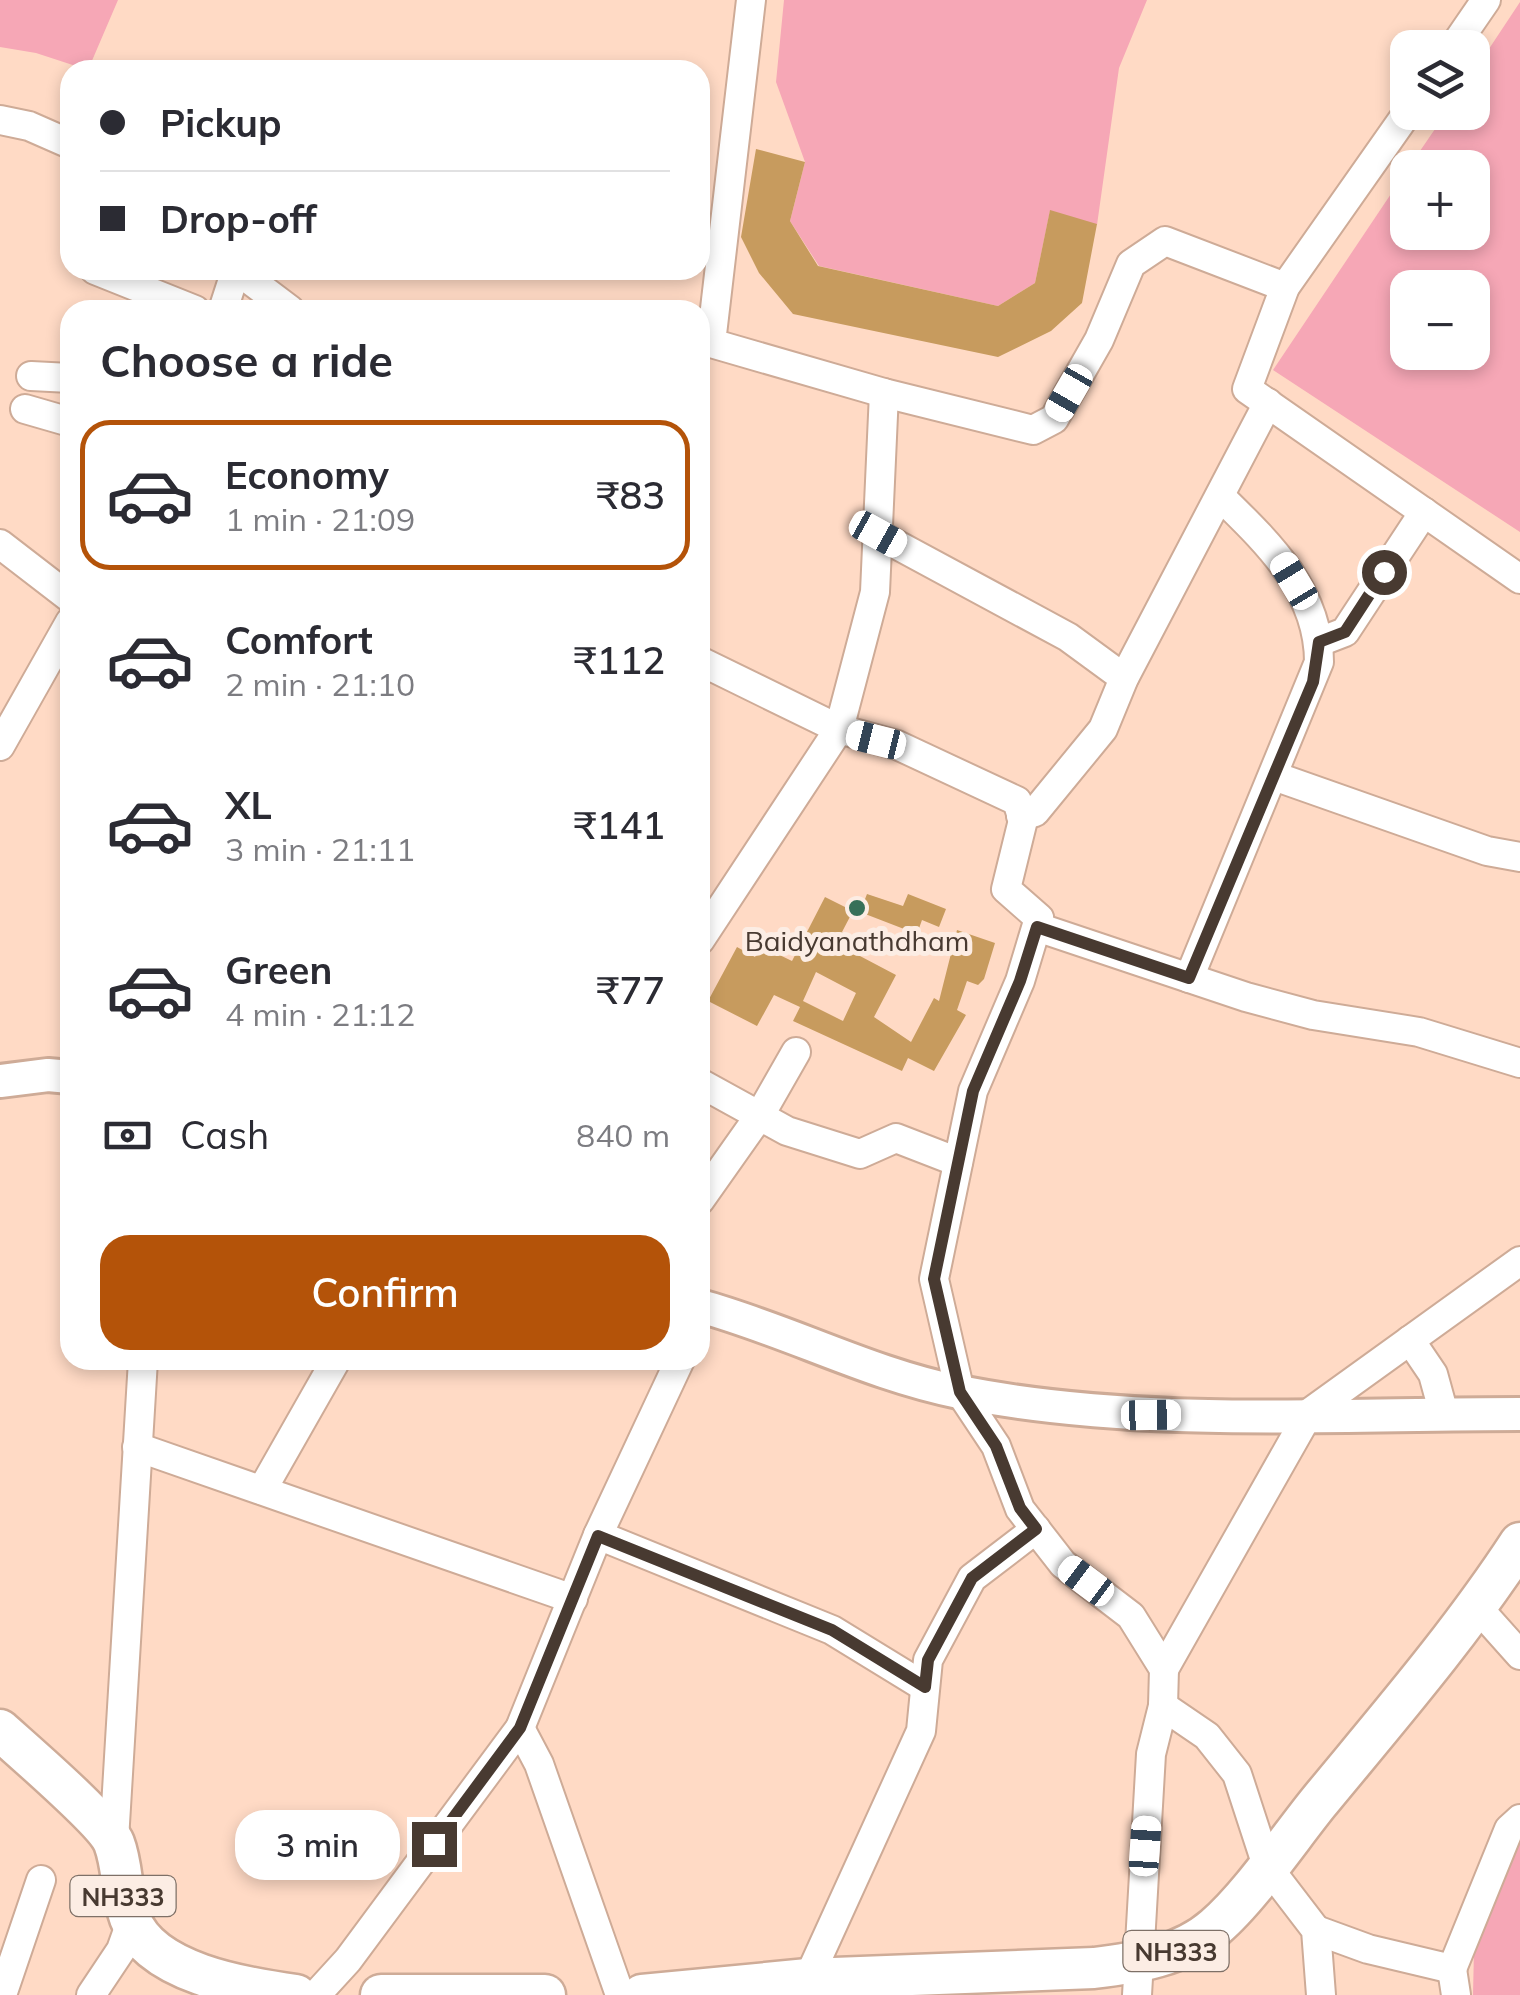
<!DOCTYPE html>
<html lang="en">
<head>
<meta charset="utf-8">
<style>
  body { margin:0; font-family:Mulish,sans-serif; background:#f7f7f7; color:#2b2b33; height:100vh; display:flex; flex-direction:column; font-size:38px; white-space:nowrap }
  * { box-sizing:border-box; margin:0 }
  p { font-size:32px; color:#7c7c81 }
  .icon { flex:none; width:55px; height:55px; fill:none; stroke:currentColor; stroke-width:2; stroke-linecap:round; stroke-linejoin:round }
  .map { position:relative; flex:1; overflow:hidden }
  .panel { position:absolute; left:60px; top:300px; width:650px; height:1070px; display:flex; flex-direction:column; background:#fff; border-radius:30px; box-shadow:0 5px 15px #0003 }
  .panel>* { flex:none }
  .guide { position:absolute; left:60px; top:60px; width:650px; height:220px; border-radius:30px; box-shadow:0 5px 15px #0003; display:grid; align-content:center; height:220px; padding:0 40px; background:#fff }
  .fabs { position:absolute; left:1390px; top:30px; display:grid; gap:20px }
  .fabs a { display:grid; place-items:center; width:100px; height:100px; border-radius:20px; background:#fff; box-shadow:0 5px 15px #0003; font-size:50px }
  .end { position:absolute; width:45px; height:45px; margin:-22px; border:12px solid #483a31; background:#fff; box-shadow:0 0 0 5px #fff }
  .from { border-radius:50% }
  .bubble { position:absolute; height:70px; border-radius:30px; background:#fff; box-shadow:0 5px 15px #0003; font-size:32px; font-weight:600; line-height:70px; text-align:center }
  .car { position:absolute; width:30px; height:60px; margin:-30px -15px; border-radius:12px; box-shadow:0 0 8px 2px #0007; background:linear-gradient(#fff 24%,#345 0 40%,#fff 0 76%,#345 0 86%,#fff 0) }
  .guide b { display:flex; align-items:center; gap:35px; height:95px; font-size:38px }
  .guide b+b { border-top:2px solid #e1e1e2 }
  .guide i { width:25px; height:25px; background:#2b2b33 }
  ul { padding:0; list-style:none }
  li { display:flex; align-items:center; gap:30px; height:150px; margin:0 20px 15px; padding:0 20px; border:5px solid transparent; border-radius:30px }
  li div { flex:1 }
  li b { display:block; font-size:38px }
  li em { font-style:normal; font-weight:600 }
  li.on { border-color:#b45309 }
  li>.icon { width:90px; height:90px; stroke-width:1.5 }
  h2 { padding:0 40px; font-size:45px; line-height:120px }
  .pay { display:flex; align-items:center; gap:25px; height:110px; padding:0 40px; font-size:38px }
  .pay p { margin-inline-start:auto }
  .primary-button { display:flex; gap:20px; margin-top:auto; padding:20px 40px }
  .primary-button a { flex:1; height:115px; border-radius:30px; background:#b45309; color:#fff; font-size:40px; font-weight:600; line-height:115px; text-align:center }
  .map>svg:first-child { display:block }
</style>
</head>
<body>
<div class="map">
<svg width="1520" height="1995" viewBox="0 0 1520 1995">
  <rect width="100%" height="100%" fill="#ffdac5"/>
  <g fill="#f6a7b6" fill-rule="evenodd">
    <polygon points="0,0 118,0 88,70 36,53 0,47"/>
    <polygon points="784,0 1147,0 1119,68 1097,225 1050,211 1035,283 998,306 819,266 790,221 805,162 776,82"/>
    <path d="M1520,2V532L1273,370L1407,170L1408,232H1472V168L1409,167L1446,113L1472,112L1473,73ZM1408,288H1472V352H1408Z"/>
    <polygon points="1520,1844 1520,1995 1473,1995 1475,1905"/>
  </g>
  <g fill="#c79b5e" fill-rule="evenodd">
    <polygon points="756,149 805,162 790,221 818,266 998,306 1035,283 1050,210 1097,224 1082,303 1051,331 998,357 793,314 759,273 741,237"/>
    <polygon points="867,894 903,906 908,894 946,909 939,927 922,920 917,934 860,912"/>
    <path d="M825,897L853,911L842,932L847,935L841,946L896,975L874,1017L911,1042L934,998L939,1001L957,930L995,943L984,979L978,985L967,981L957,1010L966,1015L934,1071L908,1058L902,1071L793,1021L800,1007L774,995L757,1026L708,1001L737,947L755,957L761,946L792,961ZM816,972L856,993L843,1021L803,1001Z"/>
  </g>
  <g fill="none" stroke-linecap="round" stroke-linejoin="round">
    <defs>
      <g id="minor">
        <polyline points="751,0 711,343 884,393 1033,430 1054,419 1099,340 1131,264 1165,241 1285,287"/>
        <polyline points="1453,48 1486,0"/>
        <polyline points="1408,112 1285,287 1247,389 1520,579"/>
        <polyline points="0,120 29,126 70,144"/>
        <polyline points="95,270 195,310"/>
        <polyline points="237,270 290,310"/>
        <polyline points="223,310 236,270"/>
        <polyline points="31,376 70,378"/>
        <polyline points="25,409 70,422"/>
        <polyline points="877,534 1068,637 1124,678"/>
        <polyline points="0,544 70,598"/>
        <polyline points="1319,642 1345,632 1424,512"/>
        <polyline points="700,661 839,729 897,745 1017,801 1023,820 1006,889 1039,918 1020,981 973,1091 934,1279 960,1392 996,1446 1020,1509 1063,1564 1131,1616 1164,1669 1163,1706 1151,1754 1137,1995"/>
        <polyline points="0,746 70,622"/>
        <polyline points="1274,776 1487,851 1520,857"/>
        <polyline points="1021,816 1035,812 1103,729 1124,678 1268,403"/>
        <polyline points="1037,927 1246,997 1313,1015 1419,1032 1520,1063"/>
        <polyline points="700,940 839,729 875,592 884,393"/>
        <path d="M1189,978L1319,662C1319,591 1268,543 1220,496"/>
        <polyline points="700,1083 787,1131 860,1154 896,1138 958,1162"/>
        <polyline points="700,1200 760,1115 796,1052"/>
        <polyline points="1410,1340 1433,1374 1444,1414"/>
        <polyline points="137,1447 573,1599"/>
        <polyline points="262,1490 336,1360"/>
        <polyline points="598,1535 832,1630 925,1687"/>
        <polyline points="1478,1608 1520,1655"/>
        <polyline points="1164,1669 1309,1413 1520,1261"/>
        <polyline points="1163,1706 1207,1736 1237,1774 1267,1866 1316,1930 1321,1995"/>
        <polyline points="520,1728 539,1764 620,1995"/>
        <polyline points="114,1840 143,1360"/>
        <polyline points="1316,1930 1368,1949 1452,1969 1509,1829 1520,1819"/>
        <polyline points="1452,1969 1456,1995"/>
        <polyline points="808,1979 921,1731 928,1660 972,1578 1036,1529"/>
        <polyline points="2,1995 41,1880"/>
        <polyline points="91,1995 121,1950 131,1922"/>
        <polyline points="316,1995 348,1960 520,1728 598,1535 680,1360"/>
      </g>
      <g id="major">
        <polyline points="0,1081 48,1075 70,1077"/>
        <path d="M700,1306C788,1330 869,1374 959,1392C1143,1428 1334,1414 1520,1414"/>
      </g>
      <g id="highway">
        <path d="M0,1730C22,1750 106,1822 114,1843C123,1866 121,1894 130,1918C150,1973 244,1988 296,1995"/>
        <polyline points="381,1995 545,1995"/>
        <path d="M642,1995L808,1979L1094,1968C1136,1963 1182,1956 1215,1927C1249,1898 1289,1839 1318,1803C1388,1718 1460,1635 1520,1543"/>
      </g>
    </defs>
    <use href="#minor" stroke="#ceab97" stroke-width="32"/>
    <use href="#major" stroke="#ceab97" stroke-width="38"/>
    <use href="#highway" stroke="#ceab97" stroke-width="45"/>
    <use href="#minor" stroke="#fff" stroke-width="28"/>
    <use href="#major" stroke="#fff" stroke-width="32"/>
    <use href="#highway" stroke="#fff" stroke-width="40"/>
  </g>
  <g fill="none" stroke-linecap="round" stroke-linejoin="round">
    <polyline stroke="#483a31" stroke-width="12" points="434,1844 520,1728 598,1536 832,1630 925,1687 928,1660 972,1578 1036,1529 1020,1508 996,1446 960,1392 934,1279 973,1091 1020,981 1037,927 1189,978 1313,682 1319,642 1345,632 1384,572"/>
  </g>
  <circle fill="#377058" stroke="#fcede4" stroke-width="4" cx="857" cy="908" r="10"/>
  <g text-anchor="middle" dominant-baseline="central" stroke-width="10" stroke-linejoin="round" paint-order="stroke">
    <g fill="#fcede4" stroke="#7e7067" stroke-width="2.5">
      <rect x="70.5" y="1876" width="105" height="40" rx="8"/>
      <rect x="1123.5" y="1931" width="105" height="40" rx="8"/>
    </g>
    <g font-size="25" font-weight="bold" fill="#483a31">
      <text x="123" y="1896">NH333</text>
      <text x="1176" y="1951">NH333</text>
    </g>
    <g font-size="28" fill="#483a31" stroke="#fcede4">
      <text x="857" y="940">Baidyanathdham</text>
    </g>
  </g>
</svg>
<div class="fabs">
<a><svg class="icon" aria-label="layers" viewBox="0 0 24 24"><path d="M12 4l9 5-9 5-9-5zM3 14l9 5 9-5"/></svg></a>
<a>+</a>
<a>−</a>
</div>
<i class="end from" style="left:1384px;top:572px"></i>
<i class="end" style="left:434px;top:1844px"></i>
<div class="bubble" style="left:235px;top:1810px;width:165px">3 min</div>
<i class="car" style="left:1069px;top:393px;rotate:210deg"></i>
<i class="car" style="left:878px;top:534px;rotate:119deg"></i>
<i class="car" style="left:1294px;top:581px;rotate:329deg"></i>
<i class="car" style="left:876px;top:740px;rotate:284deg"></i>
<i class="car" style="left:1151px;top:1415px;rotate:89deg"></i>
<i class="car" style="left:1086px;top:1581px;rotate:307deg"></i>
<i class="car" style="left:1145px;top:1846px;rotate:4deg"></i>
<div class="guide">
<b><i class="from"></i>Pickup</b>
<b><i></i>Drop-off</b>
</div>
<section class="panel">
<h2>Choose a ride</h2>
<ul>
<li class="on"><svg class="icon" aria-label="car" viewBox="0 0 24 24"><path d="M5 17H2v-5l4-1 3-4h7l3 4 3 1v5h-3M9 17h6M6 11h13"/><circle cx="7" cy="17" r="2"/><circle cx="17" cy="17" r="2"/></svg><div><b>Economy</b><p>1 min · 21:09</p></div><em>₹83</em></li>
<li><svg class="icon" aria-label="car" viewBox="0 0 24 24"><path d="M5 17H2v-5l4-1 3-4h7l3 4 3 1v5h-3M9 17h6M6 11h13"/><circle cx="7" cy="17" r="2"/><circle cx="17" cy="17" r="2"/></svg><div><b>Comfort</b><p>2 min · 21:10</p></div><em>₹112</em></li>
<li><svg class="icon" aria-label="car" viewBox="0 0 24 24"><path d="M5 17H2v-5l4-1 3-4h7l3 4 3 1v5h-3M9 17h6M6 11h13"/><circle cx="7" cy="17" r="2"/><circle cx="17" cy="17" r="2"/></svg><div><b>XL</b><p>3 min · 21:11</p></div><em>₹141</em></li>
<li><svg class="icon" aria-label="car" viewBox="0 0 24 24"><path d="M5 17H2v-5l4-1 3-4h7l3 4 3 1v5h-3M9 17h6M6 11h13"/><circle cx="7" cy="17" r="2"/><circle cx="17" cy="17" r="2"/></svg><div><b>Green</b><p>4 min · 21:12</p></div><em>₹77</em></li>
</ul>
<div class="pay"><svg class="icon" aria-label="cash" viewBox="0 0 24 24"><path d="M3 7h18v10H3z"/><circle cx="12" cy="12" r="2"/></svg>Cash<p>840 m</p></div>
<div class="primary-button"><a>Confirm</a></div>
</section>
</div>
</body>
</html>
